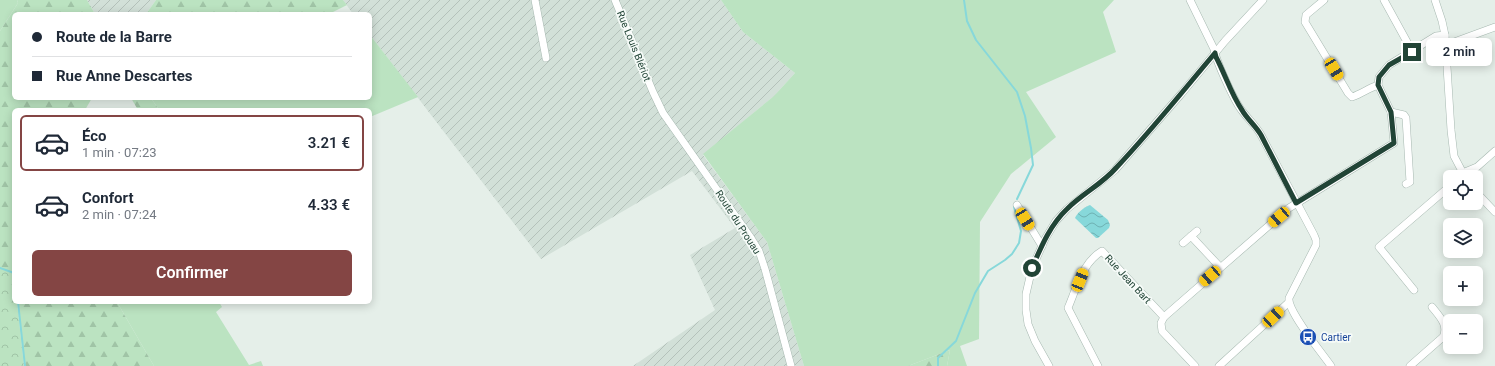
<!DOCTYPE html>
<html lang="fr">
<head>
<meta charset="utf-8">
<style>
  body { margin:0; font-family:Roboto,sans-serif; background:#f6f6f7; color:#1f2937; height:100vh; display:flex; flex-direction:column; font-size:15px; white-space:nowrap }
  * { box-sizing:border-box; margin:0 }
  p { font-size:13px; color:#747a83 }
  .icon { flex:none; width:22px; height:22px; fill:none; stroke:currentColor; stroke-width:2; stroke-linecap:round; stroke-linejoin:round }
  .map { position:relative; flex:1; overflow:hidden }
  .details { position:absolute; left:12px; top:108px; width:360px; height:196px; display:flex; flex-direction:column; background:#fff; border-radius:6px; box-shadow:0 2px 10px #0003 }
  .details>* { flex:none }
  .top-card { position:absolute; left:12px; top:12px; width:360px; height:88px; border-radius:6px; box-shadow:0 2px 10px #0003; display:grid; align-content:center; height:88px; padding:0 20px; background:#fff }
  .fabs { position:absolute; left:1443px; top:170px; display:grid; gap:8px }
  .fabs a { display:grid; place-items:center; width:40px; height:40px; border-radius:6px; background:#fff; box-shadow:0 2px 10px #0003; font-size:20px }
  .end { position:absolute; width:18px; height:18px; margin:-9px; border:5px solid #214436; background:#fff; box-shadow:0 0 0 2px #fff }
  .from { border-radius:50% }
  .bubble { position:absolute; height:28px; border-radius:6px; background:#fff; box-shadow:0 2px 10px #0003; font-size:13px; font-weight:600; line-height:28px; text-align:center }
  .car { position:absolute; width:12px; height:24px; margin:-12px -6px; border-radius:5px; box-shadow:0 0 3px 1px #0007; background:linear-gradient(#f5c518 24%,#345 0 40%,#f5c518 0 76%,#345 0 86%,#f5c518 0) }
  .top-card b { display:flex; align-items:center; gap:14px; height:38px; font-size:15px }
  .top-card b+b { border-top:1px solid #e0e1e3 }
  .top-card i { width:10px; height:10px; background:#1f2937 }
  ul { padding:7px 0 0; list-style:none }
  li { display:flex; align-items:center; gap:12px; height:56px; margin:0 8px 6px; padding:0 12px; border:2px solid transparent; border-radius:6px }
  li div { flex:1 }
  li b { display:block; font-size:15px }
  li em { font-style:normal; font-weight:600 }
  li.active { border-color:#844544 }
  li>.icon { width:36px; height:36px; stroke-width:1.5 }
  .action { display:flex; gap:8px; margin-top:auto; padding:8px 20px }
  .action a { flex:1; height:46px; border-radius:6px; background:#844544; color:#fff; font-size:16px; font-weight:600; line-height:46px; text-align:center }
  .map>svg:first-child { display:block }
</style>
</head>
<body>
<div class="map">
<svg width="1495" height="366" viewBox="0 0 1495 366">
  <defs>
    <pattern id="industrial-furrows" width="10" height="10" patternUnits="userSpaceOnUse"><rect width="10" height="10" fill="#d2e0d8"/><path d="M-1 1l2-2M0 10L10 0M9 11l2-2" fill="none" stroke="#b4c1ba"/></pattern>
    <pattern id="forest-firs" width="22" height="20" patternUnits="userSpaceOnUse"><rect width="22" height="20" fill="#bbe3c1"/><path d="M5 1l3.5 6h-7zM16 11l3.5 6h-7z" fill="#a0c4a6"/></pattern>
    <pattern id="park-crowns" width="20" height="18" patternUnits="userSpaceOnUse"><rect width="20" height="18" fill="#bbe3c1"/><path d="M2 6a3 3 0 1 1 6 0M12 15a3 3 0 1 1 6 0" fill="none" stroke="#a0c4a6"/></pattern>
    <pattern id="water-waves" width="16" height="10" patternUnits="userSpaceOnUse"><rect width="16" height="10" fill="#87d8da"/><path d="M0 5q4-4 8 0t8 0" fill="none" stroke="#6eb1b2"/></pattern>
  </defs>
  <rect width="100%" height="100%" fill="#e5efe9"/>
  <g fill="url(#industrial-furrows)">
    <polygon points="87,0 156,0 146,14 95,14"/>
    <polygon points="343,0 721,0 743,32 795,73 774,96 703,155 767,242 804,366 633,366 715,310 690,255 735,228 692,171 541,259 370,35 370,14 353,14"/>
  </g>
  <g fill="#bbe3c1">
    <polygon points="0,0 17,0 18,3 0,31"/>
    <polygon points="721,0 1114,0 1103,12 1116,52 1026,92 1056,137 1011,174 980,222 979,339 960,346 967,366 947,366 950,350 908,366 804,366 767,242 703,154 774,96 795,73 743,32"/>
    <polygon points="370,35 418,97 370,117 370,110 159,110 151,98 370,98"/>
    <polygon points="117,302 219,302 222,307 216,312 249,365 261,361 263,366 154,366"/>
  </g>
  <g fill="url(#forest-firs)">
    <polygon points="17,0 87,0 95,14 14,14 14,98 95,98 92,98 85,110 14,110 14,279 13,273 0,268 0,31 18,3"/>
    <polygon points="156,0 343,0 347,5 329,14 146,14"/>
    <polygon points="131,98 151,98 159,110 138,110"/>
    <polygon points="17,302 117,302 154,366 24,366"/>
    <polygon points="950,350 947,366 908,366"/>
  </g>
  <polygon fill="url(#park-crowns)" points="0,268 13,273 14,302 17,302 24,366 0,366"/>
  <path fill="url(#water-waves)" d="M1090,205L1108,220L1110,225L1109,228L1098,238H1096L1075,218C1077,213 1084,207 1090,205Z"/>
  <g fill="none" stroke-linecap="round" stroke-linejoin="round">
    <g stroke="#87d8da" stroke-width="2">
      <polyline points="964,0 967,21 976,40 1017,92 1025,116 1031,148 1033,165 1017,199"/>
      <polyline points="0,268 14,273"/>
      <polyline points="18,302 25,366"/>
      <polyline points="938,366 938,358 956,341 975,293 988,271 1005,260 1012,254 1019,243 1021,231 1014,207"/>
    </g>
    <defs>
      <g id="street">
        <polyline points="535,0 546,58"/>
        <polyline points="615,0 653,92 663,113 751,238 759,251 765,269 791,366"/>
        <path d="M1190,0L1214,49C1216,61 1235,103 1243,112C1249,120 1256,126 1261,135L1314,235L1316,240V245L1289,298C1287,311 1322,353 1331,366"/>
        <path d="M1324,0L1306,15L1305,22L1348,93L1352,97C1361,94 1369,88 1378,85"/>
        <polyline points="1384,0 1412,51"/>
        <polyline points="1435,0 1442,21 1445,35 1451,130 1454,156 1465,177"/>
        <polyline points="1446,45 1495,27"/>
        <polyline points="1391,112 1404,115 1406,118 1410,182 1406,184"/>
        <polyline points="1460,177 1465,172 1477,167 1495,151"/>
        <polyline points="1476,192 1495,212"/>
        <polyline points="1017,205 1042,246"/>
        <polyline points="1191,236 1220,267"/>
        <polyline points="1183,243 1197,231"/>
        <polyline points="1414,290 1379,247 1450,186"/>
        <polyline points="1049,366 1035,341 1028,324 1026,310 1026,294 1032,268 1045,239 1056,221 1067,209 1115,170 1182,93 1225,41 1263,0"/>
        <path d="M1098,366L1068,308C1077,287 1082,263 1102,251L1164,317"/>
        <polyline points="1195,366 1162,331 1161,323 1164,317 1289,208 1394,143 1391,112 1378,85 1379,77 1389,65 1436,36 1445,35"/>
        <polyline points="1219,366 1288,303"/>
        <path d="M1410,366L1443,337C1449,325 1439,316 1432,307"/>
      </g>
    </defs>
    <use href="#street" stroke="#a6b8b0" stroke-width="8"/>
    <use href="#street" stroke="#fff" stroke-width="7"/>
  </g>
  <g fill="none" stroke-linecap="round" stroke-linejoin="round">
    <path stroke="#214436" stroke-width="5" d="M1032,268C1041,247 1050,225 1067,209C1082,194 1102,184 1116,168C1151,131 1182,92 1215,53L1216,57C1225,74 1231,94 1242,110C1247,119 1255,125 1261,135L1296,203L1394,143L1391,112L1378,85L1379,77L1389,65L1412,52"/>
  </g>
  <defs>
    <symbol id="bus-disc" viewBox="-11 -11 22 22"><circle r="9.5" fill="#1a4fb4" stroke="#f6fbf8"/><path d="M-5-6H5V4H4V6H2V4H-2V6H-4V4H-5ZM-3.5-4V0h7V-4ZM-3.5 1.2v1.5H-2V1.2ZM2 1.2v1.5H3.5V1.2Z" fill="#fff"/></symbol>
  </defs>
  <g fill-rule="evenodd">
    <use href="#bus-disc" x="1298" y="327" width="20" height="20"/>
  </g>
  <g text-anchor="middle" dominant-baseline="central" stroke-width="3.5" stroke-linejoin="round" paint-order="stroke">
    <g font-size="10" fill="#214436" stroke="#f6fbf8">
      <text transform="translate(634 46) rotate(68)">Rue Louis Blériot</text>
      <text transform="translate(738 222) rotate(57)">Route du Prouau</text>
      <text transform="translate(1128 279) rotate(47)">Rue Jean Bart</text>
    </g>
    <g font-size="10" fill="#164399" stroke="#f6fbf8" text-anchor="start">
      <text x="1321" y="337">Cartier</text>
    </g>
  </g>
</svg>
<div class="fabs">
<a><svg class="icon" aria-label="locate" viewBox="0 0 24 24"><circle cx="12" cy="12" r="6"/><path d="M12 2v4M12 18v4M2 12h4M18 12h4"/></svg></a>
<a><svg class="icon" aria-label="layers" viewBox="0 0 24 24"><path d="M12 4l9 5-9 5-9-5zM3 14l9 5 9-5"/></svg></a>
<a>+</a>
<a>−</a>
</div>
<i class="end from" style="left:1032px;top:268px"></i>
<i class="end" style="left:1412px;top:52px"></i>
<div class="bubble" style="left:1426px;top:38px;width:66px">2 min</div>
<i class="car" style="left:1334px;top:69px;rotate:149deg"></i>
<i class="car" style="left:1279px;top:217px;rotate:229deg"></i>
<i class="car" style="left:1025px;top:219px;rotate:148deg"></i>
<i class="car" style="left:1210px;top:276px;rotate:229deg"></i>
<i class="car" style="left:1080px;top:280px;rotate:22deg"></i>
<i class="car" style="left:1273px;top:317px;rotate:47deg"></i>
<div class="top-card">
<b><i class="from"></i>Route de la Barre</b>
<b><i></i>Rue Anne Descartes</b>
</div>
<section class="details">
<ul>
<li class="active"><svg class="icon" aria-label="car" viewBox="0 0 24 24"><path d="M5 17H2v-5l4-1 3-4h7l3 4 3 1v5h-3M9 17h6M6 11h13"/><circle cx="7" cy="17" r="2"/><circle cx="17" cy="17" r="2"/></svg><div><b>Éco</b><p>1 min · 07:23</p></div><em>3.21 €</em></li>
<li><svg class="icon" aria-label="car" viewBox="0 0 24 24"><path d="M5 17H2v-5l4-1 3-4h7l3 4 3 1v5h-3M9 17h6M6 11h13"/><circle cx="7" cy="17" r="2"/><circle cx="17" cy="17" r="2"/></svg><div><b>Confort</b><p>2 min · 07:24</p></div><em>4.33 €</em></li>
</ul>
<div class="action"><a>Confirmer</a></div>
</section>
</div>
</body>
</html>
